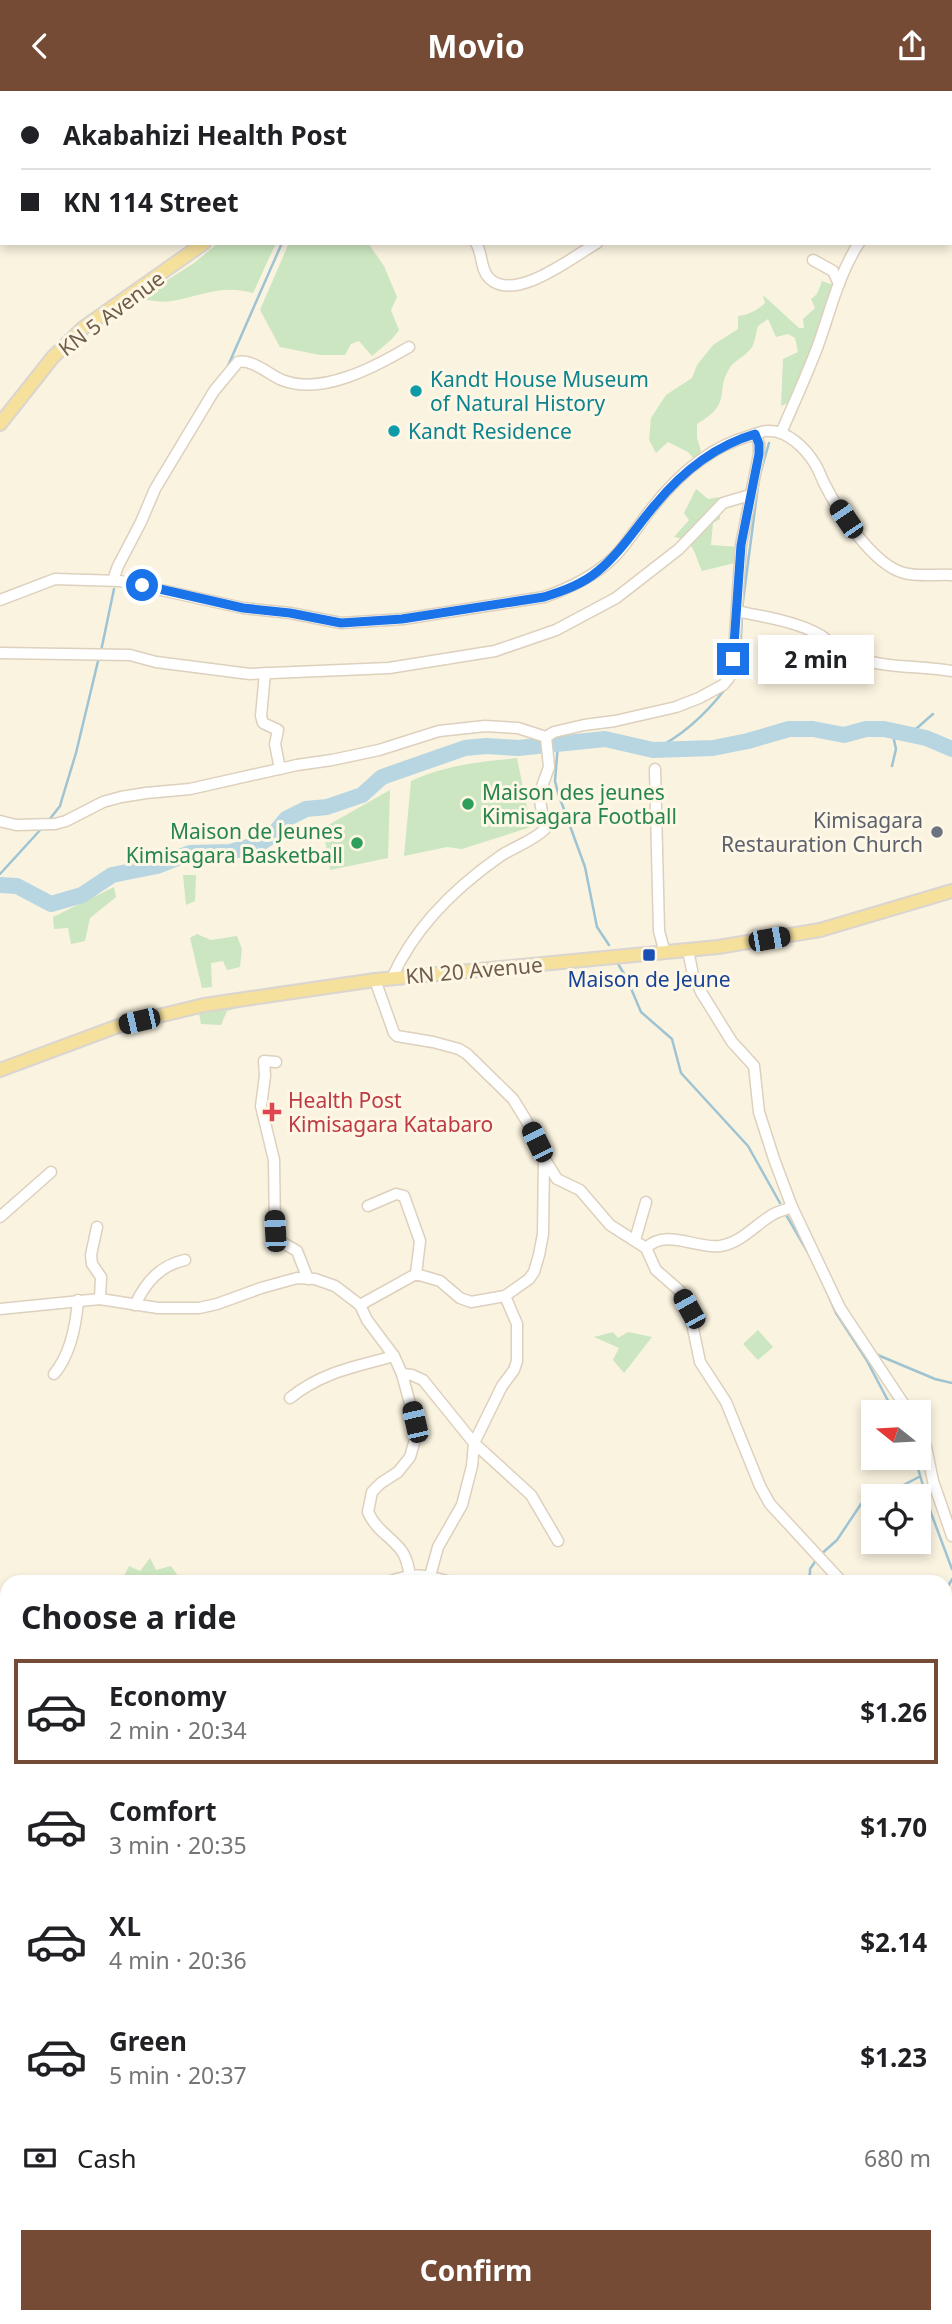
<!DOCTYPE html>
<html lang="en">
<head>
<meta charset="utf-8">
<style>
  body { margin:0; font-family:"Noto Sans",sans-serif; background:#f6f6f6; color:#202124; height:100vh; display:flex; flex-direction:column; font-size:26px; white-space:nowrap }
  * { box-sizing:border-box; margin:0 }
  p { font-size:23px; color:#757577 }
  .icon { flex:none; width:38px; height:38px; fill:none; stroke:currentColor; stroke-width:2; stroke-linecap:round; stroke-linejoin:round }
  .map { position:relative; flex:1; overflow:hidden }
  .side { position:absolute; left:0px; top:1484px; width:952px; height:749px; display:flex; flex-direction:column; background:#fff; border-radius:21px 21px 0 0; box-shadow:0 4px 10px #0003 }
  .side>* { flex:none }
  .guide { position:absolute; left:0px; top:0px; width:952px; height:154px; box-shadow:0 4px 10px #0003; display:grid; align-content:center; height:154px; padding:0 21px; background:#fff }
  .needle { width:46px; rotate:288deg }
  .buttons { position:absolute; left:861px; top:1309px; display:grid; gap:14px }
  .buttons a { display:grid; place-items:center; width:70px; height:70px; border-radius:0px; background:#fff; box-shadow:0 4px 10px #0003; font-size:35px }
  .end { position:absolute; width:32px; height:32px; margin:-16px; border:9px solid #1a73e8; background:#fff; box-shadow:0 0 0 4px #fff }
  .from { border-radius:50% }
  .bubble { position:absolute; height:49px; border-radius:0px; background:#fff; box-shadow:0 4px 10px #0003; font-size:23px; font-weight:700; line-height:49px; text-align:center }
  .car { position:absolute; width:21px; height:42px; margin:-21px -10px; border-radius:9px; box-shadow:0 0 5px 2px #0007; background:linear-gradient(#222 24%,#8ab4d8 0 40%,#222 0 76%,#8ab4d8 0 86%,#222 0) }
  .guide b { display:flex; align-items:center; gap:24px; height:66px; font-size:26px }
  .guide b+b { border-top:2px solid #e0e0e0 }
  .guide i { width:18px; height:18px; background:#202124 }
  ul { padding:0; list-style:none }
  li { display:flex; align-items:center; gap:21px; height:105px; margin:0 14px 10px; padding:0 7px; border:4px solid transparent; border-radius:0px }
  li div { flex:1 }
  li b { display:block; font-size:26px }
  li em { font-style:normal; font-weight:700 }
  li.selected { border-color:#754b36 }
  li>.icon { width:63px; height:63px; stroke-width:1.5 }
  h2 { padding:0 21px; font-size:32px; line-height:84px }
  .pay { display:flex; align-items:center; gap:18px; height:77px; padding:0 21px; font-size:26px }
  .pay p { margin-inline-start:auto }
  .cta { display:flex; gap:14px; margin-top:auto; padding:14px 21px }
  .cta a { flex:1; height:80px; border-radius:0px; background:#754b36; color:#fff; font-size:28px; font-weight:700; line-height:80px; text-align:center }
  header { display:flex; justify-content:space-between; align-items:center; height:91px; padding:0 21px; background:#754b36; color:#fff; font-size:32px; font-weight:700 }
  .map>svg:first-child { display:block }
</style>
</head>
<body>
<header><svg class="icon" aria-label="back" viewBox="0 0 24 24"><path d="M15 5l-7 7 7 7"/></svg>Movio<svg class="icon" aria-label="share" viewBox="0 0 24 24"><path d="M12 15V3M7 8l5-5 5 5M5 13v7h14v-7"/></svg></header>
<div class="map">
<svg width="952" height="2233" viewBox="0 0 952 2233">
  <rect width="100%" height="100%" fill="#faf3e0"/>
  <g fill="#cbe6c0">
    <polygon points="840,0 952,0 952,74 950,73 950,2 831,2"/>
    <path d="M218,152H276L253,202C220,193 203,205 171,210C161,212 149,209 138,208L194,172Z"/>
    <polygon points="289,152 368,152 384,175 397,206 391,219 399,239 392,248 372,265 359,250 351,253 345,264 320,264 280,256 260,219"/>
    <path d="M822,190L833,194L810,267L790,311L781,315L783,268L798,261L795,247L788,243L776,246L768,228L758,235C756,241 755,251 752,256C747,264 737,268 731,275C713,301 735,311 697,333V347L701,360L695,369L688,361L668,351L656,362L649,349L651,327L666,304L692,287L697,274L713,254L738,238V225C748,224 758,219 765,212L763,204L799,237H804L803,228L815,217L811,208L817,203Z"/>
    <path d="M696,398L708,408L719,406L720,428L713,432L711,454L738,456L735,472L702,480C694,462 695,450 674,446L689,429L684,422Z"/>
    <path d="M517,667L531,736L462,758L447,756L404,765L411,690C445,674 480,671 517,667Z"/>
    <polygon points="390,699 388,767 330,779 323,737"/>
    <polygon points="183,784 196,784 195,810 186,814"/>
    <polygon points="114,796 116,806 90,827 85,850 71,853 68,837 54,838 53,826"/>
    <polygon points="197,843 211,849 237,845 242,858 240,876 227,879 223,870 211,872 212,896 202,897 190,847"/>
    <polygon points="237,911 240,916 227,920 221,934 201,933 198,917"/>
    <polygon points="758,1239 773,1256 758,1269 743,1253"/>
    <polygon points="613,1241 618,1247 628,1241 652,1246 624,1282 613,1269 619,1257 594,1246"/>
    <polygon points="150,1467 156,1479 171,1475 178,1485 178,1491 121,1491 129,1475 140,1480"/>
    <polygon points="0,1617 7,1621 7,2112 0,2111"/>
    <polygon points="952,1947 952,2030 945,2029 945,1948"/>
    <polygon points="55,2226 148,2226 151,2233 59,2233"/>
    <polygon points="186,2226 307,2226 314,2233 189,2233"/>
  </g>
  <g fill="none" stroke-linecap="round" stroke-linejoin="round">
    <g stroke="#9ec4d3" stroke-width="2.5">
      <polyline points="227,277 282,152"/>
      <polyline points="742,518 759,387 769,352"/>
      <polyline points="101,560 114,498"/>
      <polyline points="736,580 740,567 742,524"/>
      <polyline points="892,640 896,658 892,675"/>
      <polyline points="909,644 933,623"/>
      <polyline points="558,653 555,690 558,702 585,776 597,836 609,854"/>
      <path d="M653,659C683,645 706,623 726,597"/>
      <polyline points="49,729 60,715 62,708 76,662 99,566"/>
      <polyline points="0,783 42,737"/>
      <polyline points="617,871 627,888 641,921 672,948 681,982 748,1055 780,1112"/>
      <polyline points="785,1122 810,1165"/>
      <polyline points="819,1183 836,1222 866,1268 894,1321"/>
      <polyline points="873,1262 935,1288 952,1292"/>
      <polyline points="915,1367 931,1422 952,1478"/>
      <polyline points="882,1405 919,1386"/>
      <polyline points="805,1491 810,1483 810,1478 819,1465 837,1449 861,1413 873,1409"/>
      <polyline points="945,1501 952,1488"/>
      <polyline points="0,2092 7,2094"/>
    </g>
    <polyline stroke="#b7d6e2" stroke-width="16" points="0,794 17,795 51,813 82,804 112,784 157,775 190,762 230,761 259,753 272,745 286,728 306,718 327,716 362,704 382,686 465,657 486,655 518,657 605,648 653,659 713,657 748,650 789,638 813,638 844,644 866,638 884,638 926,647 952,658"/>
    <defs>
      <g id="minor">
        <polyline points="408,0 410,2"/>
        <polyline points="93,2 94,0"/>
        <polyline points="176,2 178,0"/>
        <polyline points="542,2 543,0"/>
        <polyline points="950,54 952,54"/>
        <polyline points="0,70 2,71"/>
        <path d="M476,152C483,163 480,178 489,187C514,213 574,165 597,152"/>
        <polyline points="813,169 833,180 839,193"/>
        <path d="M781,342C793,314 806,286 817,257C830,222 838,184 859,152"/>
        <path d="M113,489L118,475L141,431L155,398L214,300L238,271C253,268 268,283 282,289C321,305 375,276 409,256"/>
        <path d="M0,509L55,488L120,490L243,517L290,522L341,532L403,528L544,506C570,497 593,486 613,467C628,452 639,433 652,417C677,385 710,356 749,345C756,343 763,339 770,340C788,340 806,358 815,373C819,379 821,386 824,392C838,420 873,474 904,482C918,486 937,483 952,484"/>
        <path d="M737,520C763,526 796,530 820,544C832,552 841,563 856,567C886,577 921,575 952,580"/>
        <polyline points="0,562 130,564 156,571 250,583 389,577 495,560 556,539 616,507 679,458 723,412 750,404"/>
        <polyline points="265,582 261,625 263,632 278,639 275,653 280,678"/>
        <polyline points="546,646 554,641 584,634 615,630 676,616 699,607 723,594 729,587 732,580 735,546 741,454 759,363 759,353 755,343"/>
        <polyline points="655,678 659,840 665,862"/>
        <polyline points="0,730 16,734 55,733 66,730 103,711 121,706 146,702 190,698 297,674 332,669 379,659 439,640 485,635 518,637 546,646"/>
        <polyline points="688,859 693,884 701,901 732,951 754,975 759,1021 774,1068 792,1116 840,1217 909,1321"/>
        <path d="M392,887C414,837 455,797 499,766C513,756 532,751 545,738L539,704L549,676L546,646"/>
        <polyline points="276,971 264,970 265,985 261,1015 274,1069 275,1141 278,1149 297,1160 308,1188"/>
        <polyline points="544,1067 557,1088 580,1099 610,1134 646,1157 656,1179 680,1200 689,1218 700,1271 726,1311 760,1395 770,1413 842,1491"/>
        <polyline points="368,1115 396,1103 404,1105 420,1150 416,1183"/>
        <polyline points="0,1126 51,1081"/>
        <polyline points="97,1136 91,1164 92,1173 101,1186 100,1208"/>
        <polyline points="635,1149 646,1111"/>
        <path d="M646,1157C667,1137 695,1158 720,1155C741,1152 755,1134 772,1124C778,1120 786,1119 792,1116"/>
        <path d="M135,1214C145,1192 160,1174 185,1169"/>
        <polyline points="360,1214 416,1183 440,1190 460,1207 471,1211 505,1205 529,1188 534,1181 539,1164 543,1143 544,1066 526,1029 513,1008 467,963 459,958 433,951 397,945 394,942 375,889"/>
        <path d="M0,1218L100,1208L158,1217H199L217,1213L261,1197L297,1187L315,1188L335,1195L360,1214L367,1229L394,1265L402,1283L415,1331L416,1345L410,1366L398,1381L381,1392L372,1401L368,1421C376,1439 390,1445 401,1459C408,1468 409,1480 411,1491"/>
        <path d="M54,1283C71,1263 76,1235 78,1209"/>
        <polyline points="402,1283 412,1284 423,1289 474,1352 531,1404 558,1450"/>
        <path d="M290,1307C322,1281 355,1276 394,1265"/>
        <polyline points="919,1339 926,1356 933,1390 952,1445"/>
        <polyline points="430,1485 438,1456 462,1414 472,1375 474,1352 502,1295 514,1279 517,1270 517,1233 505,1205"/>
        <path d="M388,1491C413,1482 421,1483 447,1490"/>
        <polyline points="945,1580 952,1585"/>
        <polyline points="665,2226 670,2233"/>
        <polyline points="743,2226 747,2233"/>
        <polyline points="822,2226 826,2233"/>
        <polyline points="511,2227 517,2233"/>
      </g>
      <g id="major">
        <polyline points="189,0 190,2"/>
        <polyline points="787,2 792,0"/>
        <polyline points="0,333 53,266 83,237 204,152"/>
        <polyline points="0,979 121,934 204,914 375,889 718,856 820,839 952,800"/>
      </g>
    </defs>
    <use href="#minor" stroke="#ddd0bd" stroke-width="13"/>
    <use href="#major" stroke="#dad5d0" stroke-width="16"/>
    <use href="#minor" stroke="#fff" stroke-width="10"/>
    <use href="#major" stroke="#f5e09c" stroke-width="12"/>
  </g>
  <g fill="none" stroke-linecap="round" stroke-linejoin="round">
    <path stroke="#1a73e8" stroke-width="9" d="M142,494L243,517L290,522L341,532L402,528L544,506C563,500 583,493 598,480C621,461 636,436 655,414C682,381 714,355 755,343L759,353V363L741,454L733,568"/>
  </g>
  <g fill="#0f9aa8" stroke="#fef7e6" stroke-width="2.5">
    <circle cx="416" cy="300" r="7"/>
    <circle cx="394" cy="340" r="7"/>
  </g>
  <g fill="#2e9e5b" stroke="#fef7e6" stroke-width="2.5">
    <circle cx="468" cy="713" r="7"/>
    <circle cx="357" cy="752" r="7"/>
  </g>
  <circle fill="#6b7280" stroke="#fef7e6" stroke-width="2.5" cx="937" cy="741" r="7"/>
  <rect fill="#1a4fb4" stroke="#fef7e6" stroke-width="2.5" x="642" y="857" width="14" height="14" rx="3.5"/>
  <path fill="#e0444e" stroke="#fef7e6" stroke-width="2.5" d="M268.5 1010.5h7v7h7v7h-7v7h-7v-7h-7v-7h7z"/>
  <g text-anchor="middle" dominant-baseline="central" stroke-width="6" stroke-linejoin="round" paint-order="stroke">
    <g font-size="21" fill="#6f5c49" stroke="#fef7e6">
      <text transform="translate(111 222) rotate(-37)">KN 5 Avenue</text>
      <text transform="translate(474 879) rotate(-5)">KN 20 Avenue</text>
    </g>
    <g font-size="21" fill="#0d838f" stroke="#fef7e6" text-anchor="start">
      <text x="430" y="288">Kandt House Museum<tspan x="430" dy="24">of Natural History</tspan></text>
      <text x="408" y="340">Kandt Residence</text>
    </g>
    <g font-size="21" fill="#27864d" stroke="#fef7e6" text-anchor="start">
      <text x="482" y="701">Maison des jeunes<tspan x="482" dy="24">Kimisagara Football</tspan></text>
      <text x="343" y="740" text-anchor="end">Maison de Jeunes<tspan x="343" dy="24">Kimisagara Basketball</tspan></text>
    </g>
    <g font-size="21" fill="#5b616d" stroke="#fef7e6" text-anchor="end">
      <text x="923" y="729">Kimisagara<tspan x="923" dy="24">Restauration Church</tspan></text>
    </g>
    <g font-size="21" fill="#164399" stroke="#fef7e6">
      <text x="649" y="888">Maison de Jeune</text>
    </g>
    <g font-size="21" fill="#be3a42" stroke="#fef7e6" text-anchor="start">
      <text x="288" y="1009">Health Post<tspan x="288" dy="24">Kimisagara Katabaro</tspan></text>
    </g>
  </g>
</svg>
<div class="buttons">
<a><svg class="needle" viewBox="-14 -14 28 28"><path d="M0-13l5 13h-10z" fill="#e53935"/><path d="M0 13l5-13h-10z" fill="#757577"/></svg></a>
<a><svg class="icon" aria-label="locate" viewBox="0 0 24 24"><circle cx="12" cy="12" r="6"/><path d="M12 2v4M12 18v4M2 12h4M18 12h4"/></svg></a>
</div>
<i class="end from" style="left:142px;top:494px"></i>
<i class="end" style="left:733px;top:568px"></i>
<div class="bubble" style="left:758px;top:544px;width:116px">2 min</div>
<i class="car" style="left:846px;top:428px;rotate:326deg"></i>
<i class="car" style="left:769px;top:848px;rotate:80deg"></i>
<i class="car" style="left:139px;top:930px;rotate:257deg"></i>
<i class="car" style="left:537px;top:1051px;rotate:334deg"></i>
<i class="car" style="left:275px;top:1140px;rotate:357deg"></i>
<i class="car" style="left:689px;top:1218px;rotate:331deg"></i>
<i class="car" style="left:415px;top:1331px;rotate:347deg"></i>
<div class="guide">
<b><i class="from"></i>Akabahizi Health Post</b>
<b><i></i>KN 114 Street</b>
</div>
<section class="side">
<h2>Choose a ride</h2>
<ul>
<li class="selected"><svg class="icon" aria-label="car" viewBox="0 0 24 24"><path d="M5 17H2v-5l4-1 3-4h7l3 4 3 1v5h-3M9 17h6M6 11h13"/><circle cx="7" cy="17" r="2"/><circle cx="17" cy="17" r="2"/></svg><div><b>Economy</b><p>2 min · 20:34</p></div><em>$1.26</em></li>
<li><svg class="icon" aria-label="car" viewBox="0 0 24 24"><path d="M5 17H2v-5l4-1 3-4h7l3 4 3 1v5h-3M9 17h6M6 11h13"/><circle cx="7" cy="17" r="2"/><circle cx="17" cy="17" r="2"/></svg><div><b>Comfort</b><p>3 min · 20:35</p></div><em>$1.70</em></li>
<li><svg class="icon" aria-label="car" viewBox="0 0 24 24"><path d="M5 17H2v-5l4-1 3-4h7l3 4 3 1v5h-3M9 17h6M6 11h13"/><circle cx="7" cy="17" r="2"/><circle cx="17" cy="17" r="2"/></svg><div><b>XL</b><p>4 min · 20:36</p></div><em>$2.14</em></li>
<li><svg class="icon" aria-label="car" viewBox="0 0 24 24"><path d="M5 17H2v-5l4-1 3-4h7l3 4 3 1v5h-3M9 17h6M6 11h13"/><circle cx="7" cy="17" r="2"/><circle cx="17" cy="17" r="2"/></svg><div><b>Green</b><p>5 min · 20:37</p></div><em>$1.23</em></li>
</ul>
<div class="pay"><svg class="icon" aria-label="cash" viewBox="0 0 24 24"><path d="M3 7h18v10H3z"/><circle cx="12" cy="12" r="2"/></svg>Cash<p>680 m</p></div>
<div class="cta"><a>Confirm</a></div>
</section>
</div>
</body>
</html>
